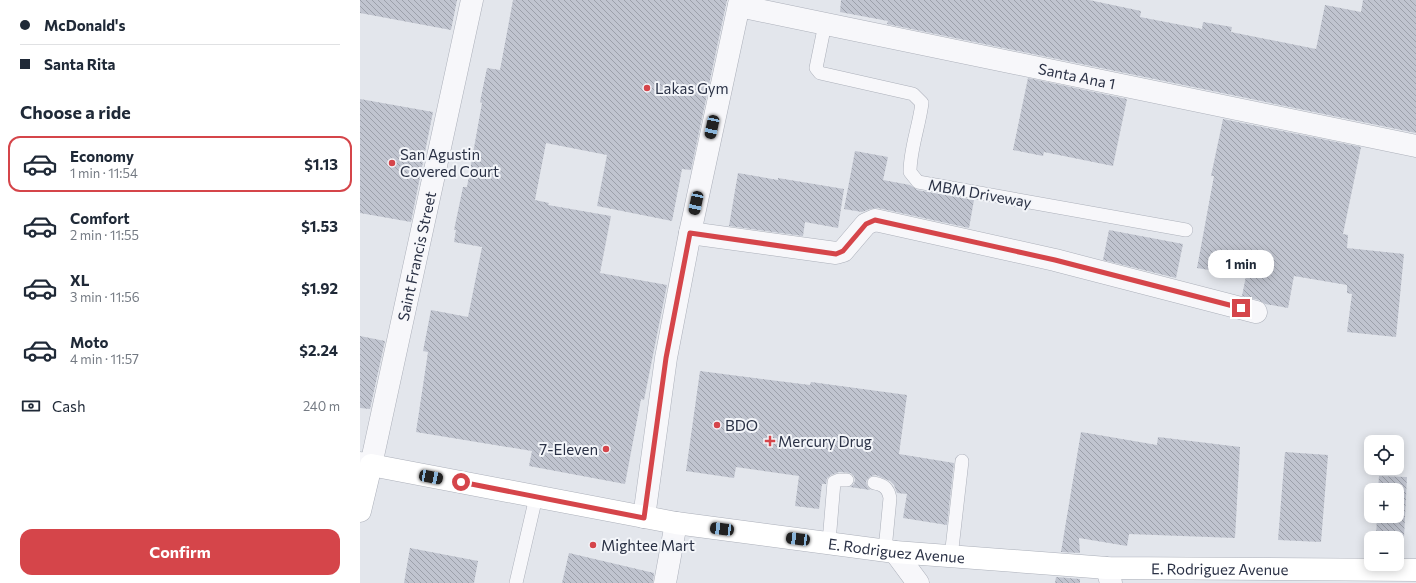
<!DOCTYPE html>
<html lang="en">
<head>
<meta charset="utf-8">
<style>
  body { margin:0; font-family:Commissioner,sans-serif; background:#f6f6f7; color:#1f2937; height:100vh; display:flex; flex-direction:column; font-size:15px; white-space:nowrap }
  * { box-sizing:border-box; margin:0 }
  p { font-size:13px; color:#747a83 }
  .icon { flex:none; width:22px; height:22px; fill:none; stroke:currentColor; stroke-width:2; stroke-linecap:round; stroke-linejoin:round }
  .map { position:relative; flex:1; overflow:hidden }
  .details { display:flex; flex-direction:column; background:#fff; width:360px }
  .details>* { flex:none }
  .banner { display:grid; align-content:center; height:88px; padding:0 20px; background:#fff }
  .fabs { position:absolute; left:1004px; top:435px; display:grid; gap:8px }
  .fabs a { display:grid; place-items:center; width:40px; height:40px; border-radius:8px; background:#fff; box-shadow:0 2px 10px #0003; font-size:20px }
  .end { position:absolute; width:18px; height:18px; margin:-9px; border:5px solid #d5454a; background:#fff; box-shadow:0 0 0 2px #fff }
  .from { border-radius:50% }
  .bubble { position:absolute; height:28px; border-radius:12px; background:#fff; box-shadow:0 2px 10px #0003; font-size:13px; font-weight:700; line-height:28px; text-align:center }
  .car { position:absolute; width:12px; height:24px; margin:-12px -6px; border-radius:5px; box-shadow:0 0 3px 1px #0007; background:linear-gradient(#222 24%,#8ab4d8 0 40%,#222 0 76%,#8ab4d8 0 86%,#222 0) }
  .banner b { display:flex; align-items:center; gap:14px; height:38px; font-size:15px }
  .banner b+b { border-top:1px solid #e0e1e3 }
  .banner i { width:10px; height:10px; background:#1f2937 }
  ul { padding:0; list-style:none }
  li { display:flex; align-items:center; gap:12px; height:56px; margin:0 8px 6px; padding:0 12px; border:2px solid transparent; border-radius:12px }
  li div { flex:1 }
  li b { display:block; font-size:15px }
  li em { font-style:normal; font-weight:700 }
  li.selected { border-color:#d5454a }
  li>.icon { width:36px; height:36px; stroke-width:1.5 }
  h2 { padding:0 20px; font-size:18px; line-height:48px }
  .pay { display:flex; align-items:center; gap:10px; height:44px; padding:0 20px; font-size:15px }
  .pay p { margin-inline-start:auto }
  .button { display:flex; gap:8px; margin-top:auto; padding:8px 20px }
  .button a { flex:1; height:46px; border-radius:12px; background:#d5454a; color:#fff; font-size:16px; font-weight:700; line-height:46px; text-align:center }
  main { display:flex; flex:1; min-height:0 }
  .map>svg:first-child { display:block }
</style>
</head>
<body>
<main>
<section class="details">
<div class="banner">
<b><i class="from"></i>McDonald's</b>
<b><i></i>Santa Rita</b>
</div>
<h2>Choose a ride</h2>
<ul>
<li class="selected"><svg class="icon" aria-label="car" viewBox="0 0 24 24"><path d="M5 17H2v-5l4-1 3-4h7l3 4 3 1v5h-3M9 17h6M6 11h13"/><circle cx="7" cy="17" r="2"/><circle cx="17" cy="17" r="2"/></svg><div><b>Economy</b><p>1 min · 11:54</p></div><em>$1.13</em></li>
<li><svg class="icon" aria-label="car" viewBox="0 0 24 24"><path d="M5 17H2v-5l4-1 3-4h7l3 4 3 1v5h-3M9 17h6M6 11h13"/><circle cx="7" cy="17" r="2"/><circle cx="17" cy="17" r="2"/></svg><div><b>Comfort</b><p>2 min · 11:55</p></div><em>$1.53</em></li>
<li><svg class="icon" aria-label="car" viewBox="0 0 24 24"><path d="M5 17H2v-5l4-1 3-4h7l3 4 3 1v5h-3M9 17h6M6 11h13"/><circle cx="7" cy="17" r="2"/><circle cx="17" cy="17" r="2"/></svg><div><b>XL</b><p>3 min · 11:56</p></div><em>$1.92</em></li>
<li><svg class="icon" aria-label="car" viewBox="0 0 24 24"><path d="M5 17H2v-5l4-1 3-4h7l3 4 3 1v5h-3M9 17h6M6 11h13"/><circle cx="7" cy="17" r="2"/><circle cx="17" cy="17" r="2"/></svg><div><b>Moto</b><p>4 min · 11:57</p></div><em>$2.24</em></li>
</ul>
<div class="pay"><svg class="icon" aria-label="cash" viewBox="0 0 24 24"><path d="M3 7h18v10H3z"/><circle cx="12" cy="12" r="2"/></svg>Cash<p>240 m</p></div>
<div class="button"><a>Confirm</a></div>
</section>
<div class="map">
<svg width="1056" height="583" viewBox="0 0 1056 583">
  <defs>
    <pattern id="building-back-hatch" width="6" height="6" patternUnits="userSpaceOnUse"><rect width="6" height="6" fill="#c0c4cf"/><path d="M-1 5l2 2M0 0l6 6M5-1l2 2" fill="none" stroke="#9ca0aa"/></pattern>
  </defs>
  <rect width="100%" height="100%" fill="#e3e6ec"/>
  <g fill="url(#building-back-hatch)">
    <polygon points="0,0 97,0 91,30 0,13"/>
    <polygon points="153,0 367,0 331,170 322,169 312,221 237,206 247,155 186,143 175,200 189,203 188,205 251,216 240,273 307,285 284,400 281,399 265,484 169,466 172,451 56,432 68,352 63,351 71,310 108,317 122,247 94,242 96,230 94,230 103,187 107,187 122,103 120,102 127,68 140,70"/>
    <polygon points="481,0 729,0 781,11 780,17 842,29 843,22 872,27 871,32 956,49 965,5 1001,12 1003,0 1056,0 1056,133 527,24 528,21 480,12"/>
    <polygon points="668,78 767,99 753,166 684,152 683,156 653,150"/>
    <polygon points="0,99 73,112 51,222 0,213"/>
    <polygon points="863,119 1001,147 983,234 988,235 987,248 1044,254 1036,337 987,332 992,294 987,293 987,285 934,276 928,308 905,304 899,300 882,296 886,276 837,268 854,176 851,176"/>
    <polygon points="495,151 528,157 523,180 550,185 557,190 614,200 609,228 518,208 510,209 502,212 484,209"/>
    <polygon points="378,173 418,180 418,178 484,189 478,228 445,222 443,236 369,226"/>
    <polygon points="749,230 823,244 816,278 743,260"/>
    <polygon points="0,336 25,341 10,409 0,408"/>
    <polygon points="340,371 450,385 451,382 547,395 539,454 594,463 587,525 543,518 547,494 537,493 534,485 530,481 516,475 511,476 506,481 507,486 510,490 490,487 494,484 495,480 494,476 491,473 479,472 471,475 467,478 466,484 462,484 459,509 435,506 439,476 376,467 374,478 326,471"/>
    <polygon points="721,432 797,445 798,437 880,447 875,538 769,534 767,546 719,538 720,553 701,552"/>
    <polygon points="925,452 968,455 961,542 918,540"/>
    <polygon points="1019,476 1047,477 1044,538 1016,538 1017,516 1037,516 1037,490 1018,490"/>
    <polygon points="50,548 118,561 114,583 44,583"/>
    <polygon points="209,553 294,573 293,583 202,583"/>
    <polygon points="696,577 720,579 720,583 695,583"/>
  </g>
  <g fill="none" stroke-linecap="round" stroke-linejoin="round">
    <defs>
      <g id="service">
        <path d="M465,24L456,68L460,73L553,94L562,103C559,127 550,149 550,172L558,182L826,230"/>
        <path d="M514,483C524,485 528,488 530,498L525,550"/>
        <polyline points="469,542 474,482 479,480 487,480"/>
        <polyline points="591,557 602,461"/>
        <polyline points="156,583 176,497"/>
      </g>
      <g id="minor">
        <path id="s1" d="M379,6L1056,146"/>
        <polyline points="330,233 476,253 483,251 506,224 515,220 695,260 896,312"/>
        <path id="s2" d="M0,463L11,465L112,0"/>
        <polyline points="284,517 306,358 330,233 380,0"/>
        <polyline points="535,552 558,583"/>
        <polyline points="747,568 751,583"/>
        <polyline points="305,583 316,523"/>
      </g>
      <g id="secondary">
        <path id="s3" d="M0,511L11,465L316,523L535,552L747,568L1056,570"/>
      </g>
    </defs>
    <use href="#service" stroke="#acb0ba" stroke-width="14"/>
    <use href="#minor" stroke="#acb0ba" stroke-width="23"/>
    <use href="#secondary" stroke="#acb0ba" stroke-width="23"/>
    <use href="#service" stroke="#f7f7fa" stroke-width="13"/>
    <use href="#minor" stroke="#f7f7fa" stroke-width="22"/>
    <use href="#secondary" stroke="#fff" stroke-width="22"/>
  </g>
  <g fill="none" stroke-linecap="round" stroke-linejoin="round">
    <polyline stroke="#d5454a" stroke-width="5" points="101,482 284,518 306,358 330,233 476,254 483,251 506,224 515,220 695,260 881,308"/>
  </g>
  <g fill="#d5454a" stroke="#f3f5f9" stroke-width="1.5">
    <circle cx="287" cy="88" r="4"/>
    <circle cx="32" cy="163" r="4"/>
    <circle cx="357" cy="425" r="4"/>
    <path d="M408 435h4v4h4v4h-4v4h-4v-4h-4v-4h4z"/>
    <circle cx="246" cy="449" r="4"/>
    <circle cx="233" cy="545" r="4"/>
  </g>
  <g text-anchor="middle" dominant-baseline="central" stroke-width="4" stroke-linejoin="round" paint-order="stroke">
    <g font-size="15" fill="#2a3145" stroke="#f3f5f9">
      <text stroke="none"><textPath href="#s1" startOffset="345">Santa Ana 1</textPath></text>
      <text transform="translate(620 193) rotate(10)">MBM Driveway</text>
      <text stroke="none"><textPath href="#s2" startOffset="225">Saint Francis Street</textPath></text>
      <text stroke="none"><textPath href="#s3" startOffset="580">E. Rodriguez Avenue</textPath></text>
      <text stroke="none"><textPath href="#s3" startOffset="904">E. Rodriguez Avenue</textPath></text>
    </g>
    <g font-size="15" fill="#2a3145" stroke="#f3f5f9" text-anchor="start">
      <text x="295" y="88">Lakas Gym</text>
      <text x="40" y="154">San Agustin<tspan x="40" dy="17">Covered Court</tspan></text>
      <text x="365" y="425">BDO</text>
      <text x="418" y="441">Mercury Drug</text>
      <text x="238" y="449" text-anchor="end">7-Eleven</text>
      <text x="241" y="545">Mightee Mart</text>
    </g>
  </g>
</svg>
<div class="fabs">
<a><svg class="icon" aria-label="locate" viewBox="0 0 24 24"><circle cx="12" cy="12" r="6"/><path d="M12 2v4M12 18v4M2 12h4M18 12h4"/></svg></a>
<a>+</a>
<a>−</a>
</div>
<i class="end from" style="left:101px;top:482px"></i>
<i class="end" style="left:881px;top:308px"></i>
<div class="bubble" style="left:848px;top:250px;width:66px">1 min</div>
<i class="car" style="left:352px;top:127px;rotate:192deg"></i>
<i class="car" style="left:336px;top:203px;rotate:192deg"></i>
<i class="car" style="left:71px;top:477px;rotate:101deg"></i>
<i class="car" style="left:362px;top:529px;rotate:277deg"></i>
<i class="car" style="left:438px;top:539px;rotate:277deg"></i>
</div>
</main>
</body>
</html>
